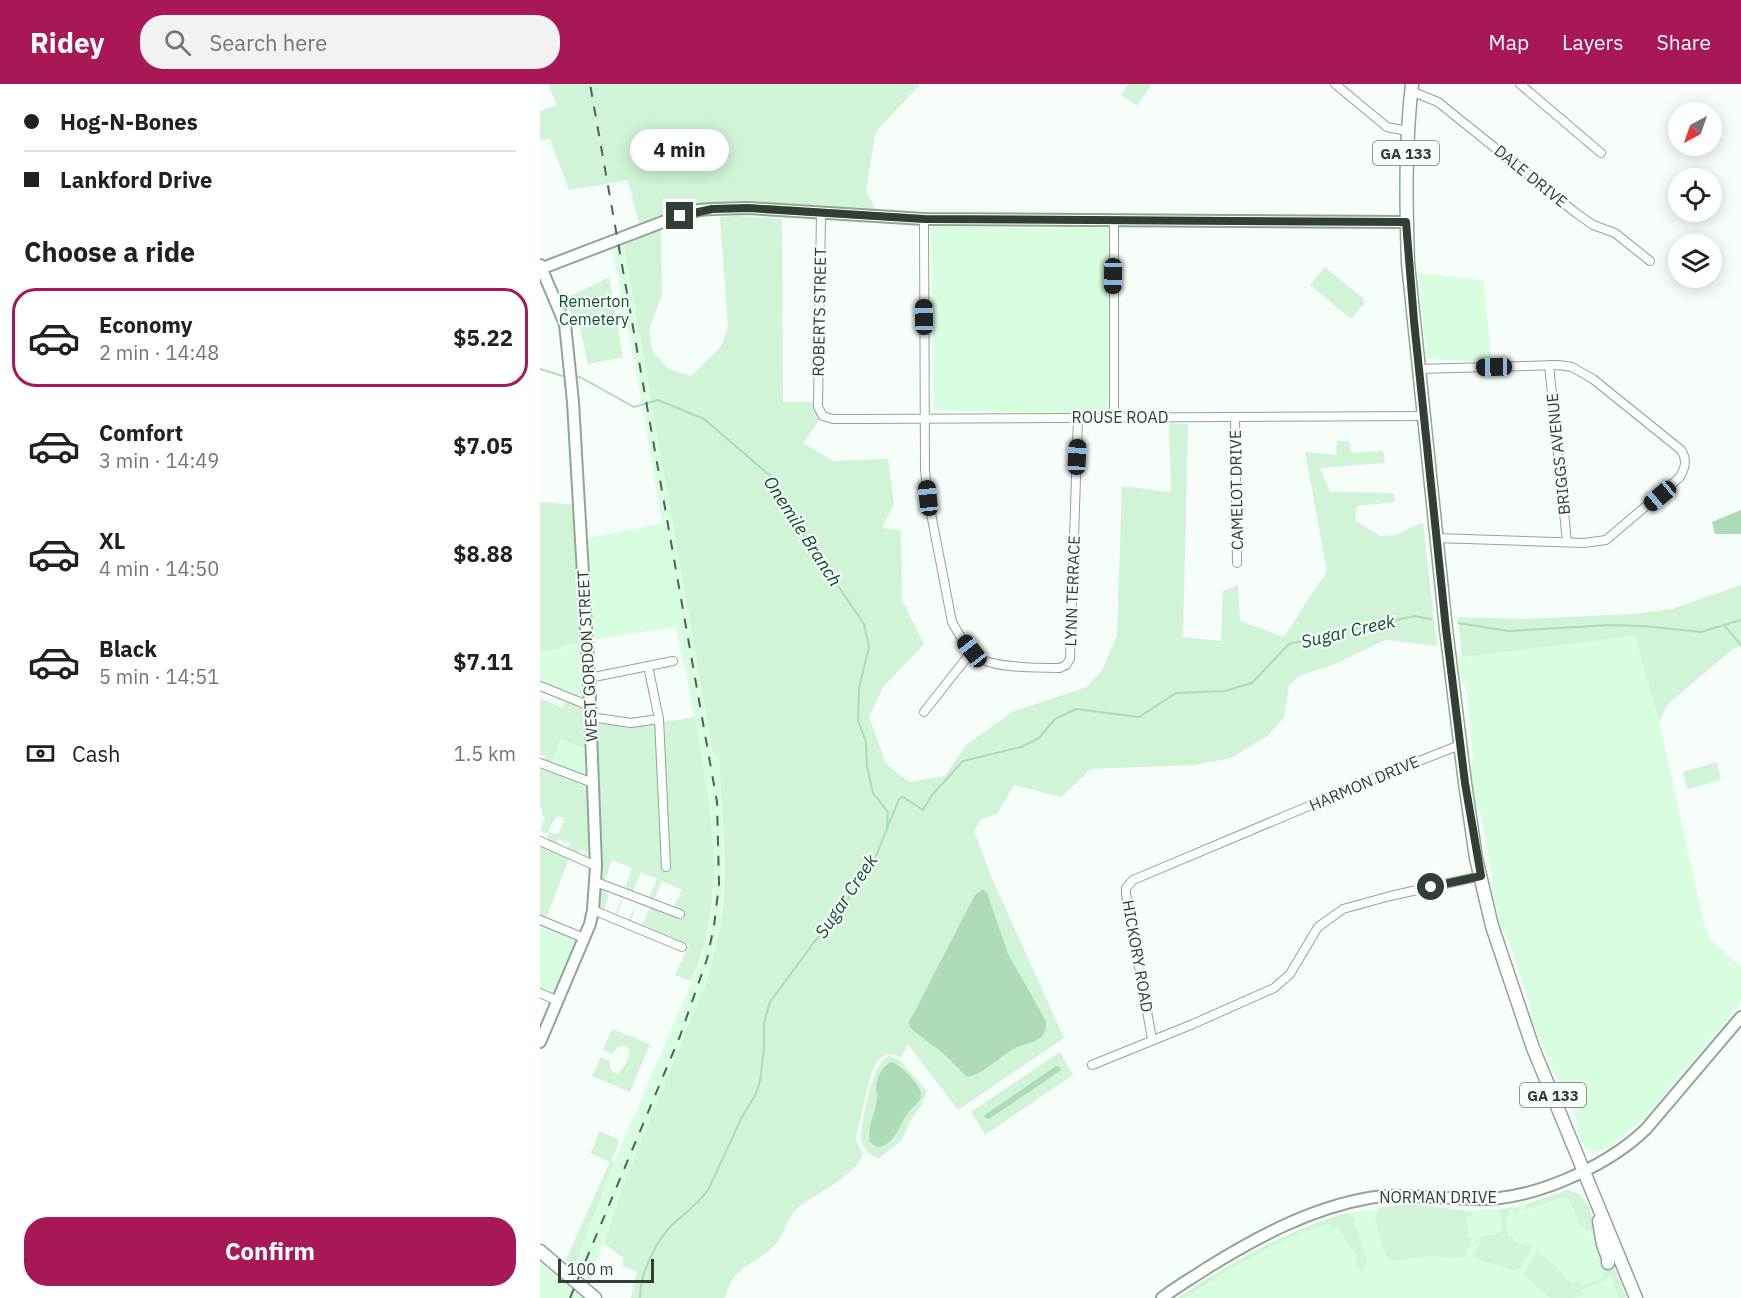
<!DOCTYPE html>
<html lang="en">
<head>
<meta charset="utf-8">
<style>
  body { margin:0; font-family:"IBM Plex Sans",sans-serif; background:#f2f2f2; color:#202124; height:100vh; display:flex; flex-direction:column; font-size:22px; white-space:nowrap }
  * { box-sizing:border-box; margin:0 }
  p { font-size:20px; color:#757577 }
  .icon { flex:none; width:33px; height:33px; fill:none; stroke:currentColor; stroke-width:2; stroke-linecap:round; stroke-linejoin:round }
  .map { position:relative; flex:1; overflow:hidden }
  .side { display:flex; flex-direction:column; background:#fff; width:540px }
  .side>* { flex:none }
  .banner { display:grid; align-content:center; height:132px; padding:0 24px; background:#fff }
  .needle { width:39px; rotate:220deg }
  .fabs { position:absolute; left:1128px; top:18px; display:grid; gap:12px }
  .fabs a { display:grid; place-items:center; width:54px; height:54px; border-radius:50%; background:#fff; box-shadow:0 3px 15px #0003; font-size:30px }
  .scale { position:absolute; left:18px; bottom:15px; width:96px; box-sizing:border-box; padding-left:6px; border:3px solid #333e35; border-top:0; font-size:16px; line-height:21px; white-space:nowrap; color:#333e35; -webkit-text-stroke:4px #f7fdf9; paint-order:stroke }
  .end { position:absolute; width:27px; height:27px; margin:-14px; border:8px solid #333e35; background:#fff; box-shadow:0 0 0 3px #fff }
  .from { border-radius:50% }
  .bubble { position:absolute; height:42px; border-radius:21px; background:#fff; box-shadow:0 3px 15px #0003; font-size:20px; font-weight:800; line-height:42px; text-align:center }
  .car { position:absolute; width:18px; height:36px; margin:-18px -9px; border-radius:8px; box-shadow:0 0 4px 2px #0007; background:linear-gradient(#222 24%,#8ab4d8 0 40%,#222 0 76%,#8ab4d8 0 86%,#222 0) }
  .banner b { display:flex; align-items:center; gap:21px; height:57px; font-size:22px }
  .banner b+b { border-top:2px solid #e0e0e0 }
  .banner i { width:15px; height:15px; background:#202124 }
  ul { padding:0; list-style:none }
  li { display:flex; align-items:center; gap:18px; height:99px; margin:0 12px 9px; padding:0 12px; border:3px solid transparent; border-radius:24px }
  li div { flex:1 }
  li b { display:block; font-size:22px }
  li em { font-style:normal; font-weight:800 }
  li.current { border-color:#a81857 }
  li>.icon { width:54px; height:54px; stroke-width:1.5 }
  h2 { padding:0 24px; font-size:27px; line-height:72px }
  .pay { display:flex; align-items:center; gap:15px; height:66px; padding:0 24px; font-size:22px }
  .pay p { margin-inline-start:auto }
  .cta { display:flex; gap:12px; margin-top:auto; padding:12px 24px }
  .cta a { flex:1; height:69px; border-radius:24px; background:#a81857; color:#fff; font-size:24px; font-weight:800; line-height:69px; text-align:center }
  header { display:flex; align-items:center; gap:36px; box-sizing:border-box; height:84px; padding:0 30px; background:#a81857; color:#fff }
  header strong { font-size:28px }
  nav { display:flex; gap:33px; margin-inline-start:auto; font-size:21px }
  .search { width:420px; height:54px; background:#f2f2f2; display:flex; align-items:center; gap:15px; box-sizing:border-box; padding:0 21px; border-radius:24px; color:#757577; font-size:22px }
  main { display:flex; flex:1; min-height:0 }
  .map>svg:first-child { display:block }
</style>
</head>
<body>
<header>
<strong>Ridey</strong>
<div class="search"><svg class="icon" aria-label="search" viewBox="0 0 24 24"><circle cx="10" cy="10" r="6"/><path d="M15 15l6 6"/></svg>Search here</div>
<nav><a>Map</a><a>Layers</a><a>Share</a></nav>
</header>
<main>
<section class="side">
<div class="banner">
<b><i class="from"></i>Hog-N-Bones</b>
<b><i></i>Lankford Drive</b>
</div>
<h2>Choose a ride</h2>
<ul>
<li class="current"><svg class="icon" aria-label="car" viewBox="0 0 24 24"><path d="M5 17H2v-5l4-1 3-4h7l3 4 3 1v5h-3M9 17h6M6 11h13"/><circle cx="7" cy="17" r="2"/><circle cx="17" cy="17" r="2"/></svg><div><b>Economy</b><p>2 min · 14:48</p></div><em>$5.22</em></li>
<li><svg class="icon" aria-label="car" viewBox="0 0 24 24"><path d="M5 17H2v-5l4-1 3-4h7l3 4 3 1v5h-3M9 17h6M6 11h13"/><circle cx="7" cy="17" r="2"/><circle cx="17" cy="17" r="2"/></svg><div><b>Comfort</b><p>3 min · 14:49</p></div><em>$7.05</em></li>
<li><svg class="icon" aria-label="car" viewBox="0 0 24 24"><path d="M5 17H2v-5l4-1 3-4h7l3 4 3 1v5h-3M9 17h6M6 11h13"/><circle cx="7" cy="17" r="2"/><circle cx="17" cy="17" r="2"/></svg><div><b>XL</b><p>4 min · 14:50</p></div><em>$8.88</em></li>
<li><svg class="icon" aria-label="car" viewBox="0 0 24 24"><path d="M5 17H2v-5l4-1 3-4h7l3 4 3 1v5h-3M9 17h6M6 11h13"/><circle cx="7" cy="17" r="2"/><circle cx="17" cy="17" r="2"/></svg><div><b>Black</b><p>5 min · 14:51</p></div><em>$7.11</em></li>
</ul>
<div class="pay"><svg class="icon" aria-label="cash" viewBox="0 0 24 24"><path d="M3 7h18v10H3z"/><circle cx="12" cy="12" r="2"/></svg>Cash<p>1.5 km</p></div>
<div class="cta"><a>Confirm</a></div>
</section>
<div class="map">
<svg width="1201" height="1214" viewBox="0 0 1201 1214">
  <rect width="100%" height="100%" fill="#f7fdf9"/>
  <g fill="#d8fde0">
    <polygon points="391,143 570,144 570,330 394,326"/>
    <polygon points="84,161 173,670 179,671 183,716 183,812 177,859 170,889 82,1104 50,1198 34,1183 74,1079 161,877 169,847 174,810 171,750 165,693 145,582 142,574 136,543 50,556 44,455 122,439 99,302 72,164"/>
    <polygon points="878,189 943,196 952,278 887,275"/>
    <polygon points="1095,552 1119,637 1164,840 1170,854 1176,861 1201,883 1201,919 1105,1034 1070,1063 1053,1069 1045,1063 1038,1049 1036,1034 1026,1010 1016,993 992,937 990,920 968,855 960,841 954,817 953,798 941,731 934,716 931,688 933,674 927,608 920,592 919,573"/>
    <polygon points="44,560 47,614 0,599 0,561"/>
    <polygon points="21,655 50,667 47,694 10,681"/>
    <polygon points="0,840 38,857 17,910 14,911 0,906"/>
    <polygon points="1027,1106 1040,1110 1045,1115 1069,1183 1075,1186 1086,1214 637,1214 697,1178 739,1155 803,1130 870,1120 926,1126 963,1125 1004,1115"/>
    <polygon points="0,1176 43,1212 43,1214 0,1214"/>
  </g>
  <g fill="#d1f3d8">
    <polygon points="8,0 381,0 338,45 335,52 326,106 336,127 208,118 173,119 148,122 99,140 88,96 29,106 10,55 0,56 0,27 17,21"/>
    <polygon points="588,0 612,0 597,22 581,11"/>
    <path d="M196,132L242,135L243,318H275L276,329L280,335L263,359L293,377L348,375L354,420L342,444L361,446L362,516L384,560L343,603L329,633L346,680L369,698L405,692L426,661L472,628L547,603L563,585L577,552L582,402L631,408L629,339L648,340L643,553L681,557L683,507L698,501L700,537L744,553L787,487L765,368L796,371L797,357H809L811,369L843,367L845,379L780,384L790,408L854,409L855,418L817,422L815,436L840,452L856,451L883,438L897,562L845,556L796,580L761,591L749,601L744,633L729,651L691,674L654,681L551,685L521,713L474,701L457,730L441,735L434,747L451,792L524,954L418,1026L368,960L361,974C352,968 343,969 336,979C329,990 321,1035 317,1050L316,1056L323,1070C314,1093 278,1108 259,1123C246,1133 246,1150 234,1162C213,1183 194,1180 185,1214H91L97,1188L83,1182V1174L64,1159L82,1104L170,889C176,864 182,838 184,811C186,764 182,718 179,671L173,670L84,161L121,145L122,210L109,246L112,266L128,285L151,292L180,264L188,244L180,133Z"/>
    <polygon points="785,183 824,215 824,220 811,235 770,201"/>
    <polygon points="69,193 83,273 48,280 40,244 24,215"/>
    <polygon points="0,418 37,421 45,592 41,593 38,560 21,561 22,565 0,567"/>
    <polygon points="1201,501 1201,562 1194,564 1129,619 1119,637 1095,552 922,573 918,533 983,535 1095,530 1132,525"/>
    <polygon points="0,614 23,624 26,617 47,627 50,667 21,655 10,681 4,678 6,673 0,670"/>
    <path d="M155,633C169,719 190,815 151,897L135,891L149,861L58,823L59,806L63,803L69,805L67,810L69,811L64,826L75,830L84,810L77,831L89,835L98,816L91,836L102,841L111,822L133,824L142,806L122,797L114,816L109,814L117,795L101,788L93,807L85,804L92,784L72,776L65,797L60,793L56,640L61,636C94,639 122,640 155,633Z"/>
    <polygon points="1177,678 1181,696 1147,705 1143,688"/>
    <polygon points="0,683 48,703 49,758 47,772 44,772 45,767 41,765 37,770 28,766 29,759 19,755 16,760 7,756 10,745 11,749 18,750 24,738 23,734 18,732 13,737 7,750 0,747 5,733 2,731 2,725 0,724"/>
    <polygon points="0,761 29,774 6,835 0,832"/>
    <path d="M72,945L110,960L90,1008L52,992L61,973L69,976L71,986L77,990C84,986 90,973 89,965L85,962H79L72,970L63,966Z"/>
    <polygon points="520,968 533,991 445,1051 431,1028"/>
    <path d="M349,972L360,976L387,1007L382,1021L373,1032L361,1057L338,1075C327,1068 321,1064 321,1051C323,1033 332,978 349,972Z"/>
    <polygon points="59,1047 80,1056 71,1077 74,1079 34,1183 26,1176 70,1078 50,1069 54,1063"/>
    <path d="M1027,1106C1054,1109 1058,1156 1063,1177H1058L1062,1175L1050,1146L1046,1147L1043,1142H1041L1029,1115L1022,1113L986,1126L985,1123L989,1119Z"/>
    <polygon points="870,1120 932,1128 933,1131 927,1132 928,1153 933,1153 924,1174 887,1172 853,1177 845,1170 835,1133 839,1124"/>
    <polygon points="972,1124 977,1125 979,1128 976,1130 974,1125 969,1126 970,1131 965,1133 968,1152 974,1152 973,1157 988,1163 990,1160 993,1161 979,1185 973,1186 934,1174 933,1171 940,1160 941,1152 958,1150 962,1146 960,1125"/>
    <path d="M807,1129L814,1135L827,1179L823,1186H820L815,1178L817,1172L798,1143L792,1145L789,1139L743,1156L680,1191L645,1214H637C689,1180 746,1146 807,1129Z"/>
    <polygon points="999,1164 999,1170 1016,1183 1033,1201 1039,1196 1042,1202 1064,1194 1062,1186 1072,1184 1075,1186 1086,1214 1079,1214 1071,1193 1041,1206 1043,1211 1034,1214 1010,1214 984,1190"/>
  </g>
  <g fill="#addbb7">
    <polygon points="1201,426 1201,450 1175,450 1172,438"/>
    <path d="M443,805L447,809L468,870L506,937C506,942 506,947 503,951C497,959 485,960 477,963C460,971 447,989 427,993L403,969L375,948L370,943L369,938L435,811Z"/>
    <path d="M352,978C360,981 381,1001 381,1010C382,1018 372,1023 368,1029C358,1042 356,1061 337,1063L330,1058C327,1042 335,1030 337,1015C339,1006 337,1014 336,1006C336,995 342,981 352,978Z"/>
    <polygon points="516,982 521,983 520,987 449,1035 445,1034 445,1031"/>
  </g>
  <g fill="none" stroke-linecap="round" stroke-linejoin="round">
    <g stroke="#addbb7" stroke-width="2">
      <polyline points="0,285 26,293"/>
      <polyline points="35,293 40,293 94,323 118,316 164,335 234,395 251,433 324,540 329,563 319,604 318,636 326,658 327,682 333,709 348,728 347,744"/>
      <polyline points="918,539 968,547 1071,541 1103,542 1161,548 1201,536"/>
      <polyline points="1185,542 1201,561"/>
      <path d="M100,1214C100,1190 115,1159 131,1142C144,1130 158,1120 168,1106L202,1033L216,1010L220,997L224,964V939L230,918L275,857L296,835L314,805L332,782L359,715L363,713L383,726L392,711L423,677L481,663L499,654L515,635L536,625L599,633L636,609L685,607L712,599L749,560L874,532L891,535"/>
    </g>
    <defs>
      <g id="street">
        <polyline points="795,0 847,43 867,47"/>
        <polyline points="980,0 1061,69"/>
        <polyline points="871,7 898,18 1036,129 1053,141 1075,149 1110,177"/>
        <polyline points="281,129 278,323 283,332 293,335 318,335 884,332"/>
        <path d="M384,135L385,386L388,414L412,538C419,550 427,567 441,575C458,584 500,584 520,584L526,581L530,575L538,333"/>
        <polyline points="574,137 574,334"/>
        <polyline points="1009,281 1027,458"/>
        <path d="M879,285L1019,281L1032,283L1053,295L1141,366C1148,376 1145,385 1139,394L1066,456L1044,459L896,454"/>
        <polyline points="695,333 697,479"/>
        <polyline points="108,582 119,635 126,783"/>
        <polyline points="49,594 133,577"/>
        <polyline points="0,602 50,622"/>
        <polyline points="384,628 432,567"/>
        <polyline points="51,633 91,639 119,635"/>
        <polyline points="0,679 53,699"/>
        <polyline points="0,757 56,782"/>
        <polyline points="56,798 140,830"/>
        <polyline points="53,826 142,863"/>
        <polyline points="0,836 44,854"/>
        <polyline points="0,909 18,917"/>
        <polyline points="612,955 586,810 586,804 593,796 833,695 920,661"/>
        <polyline points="552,981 653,940 734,904 750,890 778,843 803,825 850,812 941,792"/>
      </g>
      <g id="secondary">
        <polyline points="0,181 25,240 33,318 49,594 56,782 53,826 50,840 0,958"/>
        <polyline points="0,185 128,136 159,126 172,125 208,124 384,135 866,138"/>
        <path d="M622,1214C636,1203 652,1194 667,1184C717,1153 771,1124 829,1114C857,1109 886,1114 915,1114C930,1115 946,1116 960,1114C1009,1108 1071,1079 1106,1045L1201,933"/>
      </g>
      <g id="primary">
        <path d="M872,0C865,60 866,119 868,179L906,545L925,699L936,774L952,842L993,964L1096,1214"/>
        <polyline points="1059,1137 1063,1160 1068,1174 1068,1179"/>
        <polyline points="0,1167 55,1214"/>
      </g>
    </defs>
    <use href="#street" stroke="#8ca892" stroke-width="10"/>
    <use href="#secondary" stroke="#8ca892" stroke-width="14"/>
    <use href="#primary" stroke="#8ca892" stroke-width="15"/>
    <use href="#street" stroke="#fff" stroke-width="8"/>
    <use href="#secondary" stroke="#fff" stroke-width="10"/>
    <use href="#primary" stroke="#fff" stroke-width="12"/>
    <polyline stroke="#555f57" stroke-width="2" stroke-dasharray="10 10" stroke-linecap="butt" points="30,1214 140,952 167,875 174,842 179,800 177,718 50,0"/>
  </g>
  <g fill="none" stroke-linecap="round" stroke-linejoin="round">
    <polyline stroke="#333e35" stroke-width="8" points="140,132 172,125 208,124 384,135 866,138 874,237 906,545 925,699 941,792 891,803"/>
  </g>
  <g text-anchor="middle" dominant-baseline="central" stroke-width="4.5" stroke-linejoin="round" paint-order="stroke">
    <g fill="#f7fdf9" stroke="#6e7770" stroke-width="1.5">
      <rect x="833" y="57" width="66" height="24" rx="4.5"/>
      <rect x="980" y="999" width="66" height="24" rx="4.5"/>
    </g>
    <g font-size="15" font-weight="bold" fill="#333e35">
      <text x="866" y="69">GA 133</text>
      <text x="1013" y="1011">GA 133</text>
    </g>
    <g font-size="16" fill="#333e35" stroke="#f7fdf9">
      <text transform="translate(991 92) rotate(39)">DALE DRIVE</text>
      <text transform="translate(279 228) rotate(-89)">ROBERTS STREET</text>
      <text x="580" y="333">ROUSE ROAD</text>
      <text transform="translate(1018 370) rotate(-96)">BRIGGS AVENUE</text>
      <text transform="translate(696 406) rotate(-91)">CAMELOT DRIVE</text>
      <text transform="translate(532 507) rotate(-88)">LYNN TERRACE</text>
      <text transform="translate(47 572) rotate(-93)">WEST GORDON STREET</text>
      <text transform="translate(824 699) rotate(-23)">HARMON DRIVE</text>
      <text transform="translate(598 872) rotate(80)">HICKORY ROAD</text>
      <text x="898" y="1113">NORMAN DRIVE</text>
    </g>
    <g font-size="16" fill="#0a5429" stroke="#f7fdf9">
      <text x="54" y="217">Remerton<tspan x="54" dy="18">Cemetery</tspan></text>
    </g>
    <g font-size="18" font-style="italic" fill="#0a5429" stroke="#f7fdf9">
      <text transform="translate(263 447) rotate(57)">Onemile Branch</text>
      <text transform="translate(808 547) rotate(-13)">Sugar Creek</text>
      <text transform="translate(306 812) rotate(-56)">Sugar Creek</text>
    </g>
  </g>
</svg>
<div class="fabs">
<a><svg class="needle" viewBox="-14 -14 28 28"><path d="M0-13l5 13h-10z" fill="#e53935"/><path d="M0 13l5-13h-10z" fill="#757577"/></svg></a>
<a><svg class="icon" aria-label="locate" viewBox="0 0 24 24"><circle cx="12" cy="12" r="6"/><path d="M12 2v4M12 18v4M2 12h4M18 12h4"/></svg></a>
<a><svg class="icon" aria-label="layers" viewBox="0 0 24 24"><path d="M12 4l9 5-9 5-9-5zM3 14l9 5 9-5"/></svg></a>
</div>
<div class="scale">100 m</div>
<i class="end from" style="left:891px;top:803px"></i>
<i class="end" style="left:140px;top:132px"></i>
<div class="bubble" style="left:90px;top:45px;width:99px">4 min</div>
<i class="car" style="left:573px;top:192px;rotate:181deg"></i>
<i class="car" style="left:384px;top:233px;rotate:359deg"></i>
<i class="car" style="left:954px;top:283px;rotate:269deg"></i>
<i class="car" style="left:537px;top:373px;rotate:3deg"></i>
<i class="car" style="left:1120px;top:412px;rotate:230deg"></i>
<i class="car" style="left:388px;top:414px;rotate:354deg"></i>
<i class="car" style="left:432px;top:567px;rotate:322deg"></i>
</div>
</main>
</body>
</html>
